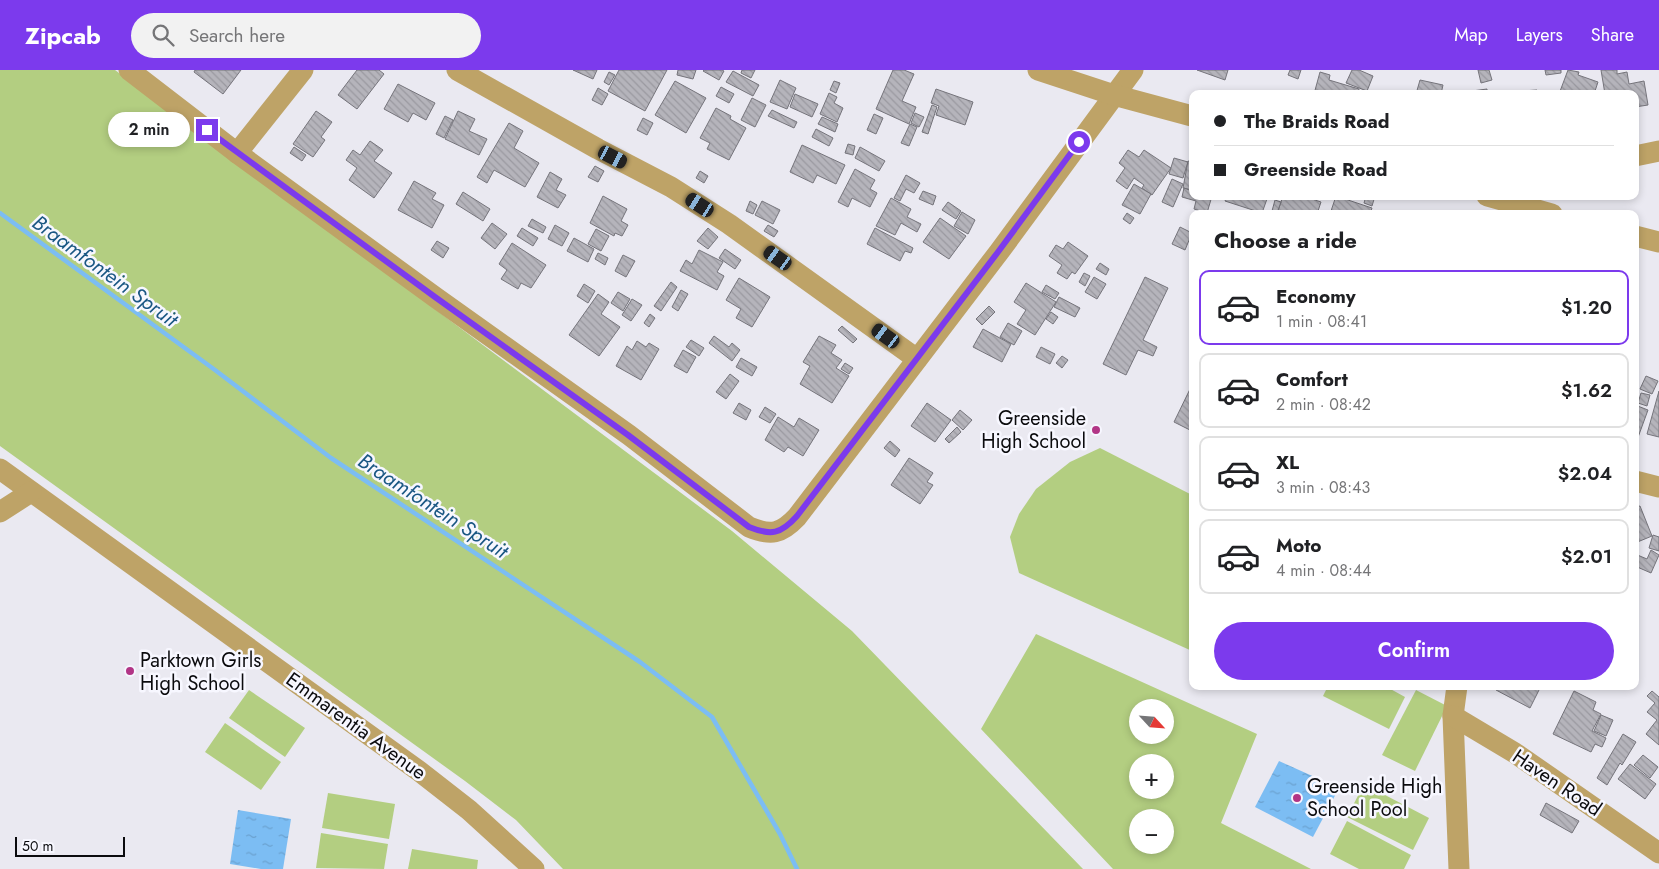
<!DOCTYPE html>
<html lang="en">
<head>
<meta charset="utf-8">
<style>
  body { margin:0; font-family:Jost,sans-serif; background:#f2f2f2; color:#202124; height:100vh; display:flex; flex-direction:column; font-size:19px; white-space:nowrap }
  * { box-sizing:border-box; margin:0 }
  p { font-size:16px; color:#757577 }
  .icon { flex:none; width:28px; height:28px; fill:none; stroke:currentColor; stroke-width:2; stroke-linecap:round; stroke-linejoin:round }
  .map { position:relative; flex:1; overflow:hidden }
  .sheet { position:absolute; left:1189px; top:140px; width:450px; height:480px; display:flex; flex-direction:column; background:#fff; border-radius:10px; box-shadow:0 2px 8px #0003 }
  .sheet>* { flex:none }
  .banner { position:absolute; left:1189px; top:20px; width:450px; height:110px; border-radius:10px; box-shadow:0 2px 8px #0003; display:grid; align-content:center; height:110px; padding:0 25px; background:#fff }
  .needle { width:32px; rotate:116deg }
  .fabs { position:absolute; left:1129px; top:629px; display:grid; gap:10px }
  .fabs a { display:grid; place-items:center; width:45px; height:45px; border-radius:50%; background:#fff; box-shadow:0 2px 8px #0003; font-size:25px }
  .scale { position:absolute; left:15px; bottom:12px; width:110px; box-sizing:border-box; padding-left:5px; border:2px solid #0b0b0e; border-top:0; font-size:14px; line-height:18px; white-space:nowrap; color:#0b0b0e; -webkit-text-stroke:4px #f7f7ff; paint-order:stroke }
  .end { position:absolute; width:22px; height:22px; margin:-11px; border:6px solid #7c3aed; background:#fff; box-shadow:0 0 0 2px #fff }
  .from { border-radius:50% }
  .bubble { position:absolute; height:35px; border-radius:18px; background:#fff; box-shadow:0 2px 8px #0003; font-size:16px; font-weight:600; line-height:35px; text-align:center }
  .car { position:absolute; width:15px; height:30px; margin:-15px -8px; border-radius:6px; box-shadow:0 0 4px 1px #0007; background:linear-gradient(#222 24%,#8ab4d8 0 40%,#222 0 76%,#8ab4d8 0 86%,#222 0) }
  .banner b { display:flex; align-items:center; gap:18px; height:48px; font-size:19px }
  .banner b+b { border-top:1px solid #e0e0e0 }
  .banner i { width:12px; height:12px; background:#202124 }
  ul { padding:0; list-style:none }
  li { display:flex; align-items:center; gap:15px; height:75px; margin:0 10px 8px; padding:0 15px; border:2px solid #e0e0e0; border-radius:10px }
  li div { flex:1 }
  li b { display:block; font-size:19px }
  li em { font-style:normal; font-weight:600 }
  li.selected { border-color:#7c3aed }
  li>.icon { width:45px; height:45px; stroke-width:1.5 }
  h2 { padding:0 25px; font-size:22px; line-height:60px }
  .button { display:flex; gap:10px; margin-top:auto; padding:10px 25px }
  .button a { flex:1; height:58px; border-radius:30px; background:#7c3aed; color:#fff; font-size:20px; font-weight:600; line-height:58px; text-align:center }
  header { display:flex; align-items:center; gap:30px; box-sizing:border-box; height:70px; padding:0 25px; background:#7c3aed; color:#fff }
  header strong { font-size:24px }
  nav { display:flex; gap:28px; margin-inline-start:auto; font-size:18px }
  .search { width:350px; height:45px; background:#f2f2f2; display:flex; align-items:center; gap:12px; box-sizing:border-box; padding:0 18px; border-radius:28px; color:#757577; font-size:19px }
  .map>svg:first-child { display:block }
</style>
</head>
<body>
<header>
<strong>Zipcab</strong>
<div class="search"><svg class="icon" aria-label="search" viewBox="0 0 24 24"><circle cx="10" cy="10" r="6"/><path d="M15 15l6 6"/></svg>Search here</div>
<nav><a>Map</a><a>Layers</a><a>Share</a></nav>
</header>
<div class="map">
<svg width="1659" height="799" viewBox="0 0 1659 799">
  <defs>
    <pattern id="water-ripples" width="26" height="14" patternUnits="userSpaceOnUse" patternTransform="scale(1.25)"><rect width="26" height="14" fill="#7cbdf3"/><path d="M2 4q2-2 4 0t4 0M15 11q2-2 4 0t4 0" fill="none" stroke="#6aa1cf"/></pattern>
    <pattern id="building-back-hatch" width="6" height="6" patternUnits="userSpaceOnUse" patternTransform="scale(1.25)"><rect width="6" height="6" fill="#b5b4bb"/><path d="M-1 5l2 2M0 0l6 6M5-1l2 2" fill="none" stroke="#9a99a0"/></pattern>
  </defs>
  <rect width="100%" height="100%" fill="#eae9f1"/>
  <g fill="#b3ce81" fill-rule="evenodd">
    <polygon points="0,0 115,0 732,461 852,561 1083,799 563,799 516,750 465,711 0,376"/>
    <polygon points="1100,378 1192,425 1192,581 1019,503 1010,467 1019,444 1036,419 1070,392"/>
    <path d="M1036,564L1257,664L1221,753L1311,799H1113L981,659ZM1138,638H1165V665H1138ZM1138,692H1165V720H1138ZM1138,748H1165V775H1138Z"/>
    <polygon points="1328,616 1385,616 1405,627 1389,659 1323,626"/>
    <polygon points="249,620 305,658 285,687 229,648"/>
    <polygon points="1416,620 1447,636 1415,701 1382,685"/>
    <polygon points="225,653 281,692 261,720 205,682"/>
    <polygon points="1364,714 1429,748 1413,780 1347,747"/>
    <polygon points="328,723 395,734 389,769 322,758"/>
    <polygon points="1347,751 1411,785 1404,799 1359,799 1330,784"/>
    <polygon points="321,763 388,774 384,799 316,798"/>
    <polygon points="412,779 478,790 477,799 408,799"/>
  </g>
  <g fill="url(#water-ripples)">
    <polygon points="1279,691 1339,718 1313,767 1255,737"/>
    <polygon points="238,740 291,749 283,799 261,799 230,794"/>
  </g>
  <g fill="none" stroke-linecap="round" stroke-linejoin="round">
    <polyline stroke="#7cbdf3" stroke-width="4.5" points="0,143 215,300 331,388 640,592 712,647 780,764 797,799"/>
  </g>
  <g fill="url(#building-back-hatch)" stroke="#75747b">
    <polygon points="195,0 241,0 223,24 194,2"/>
    <polygon points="357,0 379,0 384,4 357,39 338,25"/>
    <polygon points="573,0 597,0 593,9"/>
    <polygon points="619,0 667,0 645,41 608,21"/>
    <polygon points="678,0 696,0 693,9 677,5"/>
    <polygon points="704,0 722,0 724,1 719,10 703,1"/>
    <polygon points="742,0 755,0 751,8 741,3"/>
    <polygon points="893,0 904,0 914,4 902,31 916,37 909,54 876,39"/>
    <polygon points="1197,0 1228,0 1225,10"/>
    <polygon points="1290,0 1301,0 1298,9 1288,5"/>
    <polygon points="1352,0 1359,0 1373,6 1367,21 1346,13"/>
    <polygon points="1478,0 1489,0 1492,10 1481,13"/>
    <polygon points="1545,0 1561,0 1561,3 1546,5"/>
    <polygon points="1568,0 1579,2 1578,5 1598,12 1594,24 1559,24"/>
    <polygon points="1601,0 1617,0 1617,4 1627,2 1629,14 1644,11 1648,35 1635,37 1635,24 1605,24"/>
    <polygon points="733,1 759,15 753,26 726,12"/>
    <polygon points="609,2 615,5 609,15 604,12"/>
    <polygon points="1320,2 1330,5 1329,10 1359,19 1358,24 1314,24"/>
    <polygon points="780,10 796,18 787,39 770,32"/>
    <polygon points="1420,10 1443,15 1441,24 1416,24"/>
    <polygon points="675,11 706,28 686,63 655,45"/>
    <polygon points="834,11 840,13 836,23 830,20"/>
    <polygon points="398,14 435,33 426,50 413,43 408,52 384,39"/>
    <polygon points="721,17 734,24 729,33 716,26"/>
    <polygon points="598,18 608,24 602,35 592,30"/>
    <polygon points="936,19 973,32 965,55 936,45 939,36 931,33"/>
    <polygon points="1487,19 1487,24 1457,24 1457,23"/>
    <polygon points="1537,20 1538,24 1508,24 1507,22"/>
    <polygon points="829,23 837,27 834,33 843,38 837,52 820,44"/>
    <polygon points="795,24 818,34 812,47 790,37"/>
    <polygon points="752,28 766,35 755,57 741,50"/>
    <polygon points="932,35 937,37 928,64 922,62"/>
    <polygon points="716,38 731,46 730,49 746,58 729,90 707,79 710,73 700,68"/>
    <polygon points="772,40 797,52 794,58 768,46"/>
    <polygon points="316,41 332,52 321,67 325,70 313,87 293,74"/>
    <polygon points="458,41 475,49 469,61 487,69 479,85 445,69"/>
    <polygon points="915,43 924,47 919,57 911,53"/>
    <polygon points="874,44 883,48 876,64 867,60"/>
    <polygon points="445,46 453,50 444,68 436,64"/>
    <polygon points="822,47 838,54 835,62 818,54"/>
    <polygon points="643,48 653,53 647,65 637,60"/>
    <polygon points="509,53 523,61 514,78 539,93 525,117 494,100 487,113 477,107"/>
    <polygon points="910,54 917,57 909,76 901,73"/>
    <polygon points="816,59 833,68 829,76 812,67"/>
    <polygon points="370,71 383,80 374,91 392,103 374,128 349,110 357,98 346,90 353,80 360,85"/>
    <polygon points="848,74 855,76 853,85 845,83"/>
    <polygon points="802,75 845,95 836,114 817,105 813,113 790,102"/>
    <polygon points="294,77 306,85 302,91 290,83"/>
    <polygon points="860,77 885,91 879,101 855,88"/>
    <polygon points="1128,80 1139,87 1144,80 1171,98 1152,125 1142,118 1144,115 1134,108 1127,119 1116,111 1125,98 1119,93"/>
    <polygon points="1174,88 1188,92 1183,108 1169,104"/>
    <polygon points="1188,91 1192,92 1192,120 1183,118"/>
    <polygon points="595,96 604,101 598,112 588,107"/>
    <polygon points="855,99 875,110 870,119 877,123 870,137 852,128 848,137 838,132"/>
    <polygon points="700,101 708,106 704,113 696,108"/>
    <polygon points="550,102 562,109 556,120 566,125 558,138 537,127"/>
    <polygon points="906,105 920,113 914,123 906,119 900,131 894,128"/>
    <polygon points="1172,109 1183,114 1173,137 1162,132"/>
    <polygon points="414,111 436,123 432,129 444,135 432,158 398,140"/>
    <polygon points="1134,114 1151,124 1140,144 1122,135"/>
    <polygon points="1184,118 1192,121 1192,126 1212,126 1207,143 1194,139 1196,131 1182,127"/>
    <polygon points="923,121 936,126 933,135 919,129"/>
    <polygon points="463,122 490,139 483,151 456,134"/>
    <polygon points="603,126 627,139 621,151 628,155 622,166 615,163 614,166 590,153"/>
    <polygon points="1227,126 1268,126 1262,143 1225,131"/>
    <polygon points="1283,126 1303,126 1321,132 1317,144 1277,144"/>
    <polygon points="1336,126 1372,138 1370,144 1330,144"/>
    <polygon points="1366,126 1375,126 1372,136 1364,133"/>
    <polygon points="891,128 911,139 907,147 921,154 917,162 901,153 895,165 876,156"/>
    <polygon points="1275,130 1281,132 1277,143 1272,141"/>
    <polygon points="750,131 757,135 753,144 746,141"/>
    <polygon points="762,131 780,140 773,154 755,145"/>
    <polygon points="948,132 961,141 956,149 942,140"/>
    <polygon points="962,142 975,150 968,164 954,156"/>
    <polygon points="1127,143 1134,148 1130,154 1123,149"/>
    <polygon points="940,148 966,166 949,189 923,172"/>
    <polygon points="532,149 546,157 543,163 528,156"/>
    <polygon points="492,153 507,164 495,179 481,168"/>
    <polygon points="555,155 569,163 562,176 548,169"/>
    <polygon points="768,155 778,161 774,167 764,161"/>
    <polygon points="1180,157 1192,163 1185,180 1172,174"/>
    <polygon points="522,158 538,168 533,176 517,166"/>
    <polygon points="708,158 718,167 708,179 697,171"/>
    <polygon points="875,158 913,178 911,183 905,181 900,191 867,174"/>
    <polygon points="596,159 609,166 601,181 588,174"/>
    <polygon points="574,168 594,179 588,192 567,181"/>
    <polygon points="437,171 449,178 443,188 431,180"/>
    <polygon points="1068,172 1088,186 1075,204 1072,202 1067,209 1057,203 1062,195 1049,186 1056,175 1063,179"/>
    <polygon points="512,173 546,195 531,218 521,213 518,219 501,209 507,200 499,194"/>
    <polygon points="725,179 741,190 735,199 719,188"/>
    <polygon points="699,180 723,192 717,202 724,206 717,220 680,201 686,190 692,194"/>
    <polygon points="598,183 608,188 605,195 595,189"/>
    <polygon points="623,185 635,191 626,207 615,201"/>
    <polygon points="1100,193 1109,199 1106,205 1096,199"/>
    <polygon points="1084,203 1090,206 1085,216 1079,212"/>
    <polygon points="1094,207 1106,214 1097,229 1085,222"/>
    <polygon points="1145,207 1168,218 1143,270 1157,277 1153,286 1138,280 1126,305 1103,294"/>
    <polygon points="739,208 770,227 752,257 736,248 741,239 726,230"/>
    <polygon points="671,212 677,217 661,241 654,236"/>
    <polygon points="1026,213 1056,232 1035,265 1017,254 1026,240 1014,232"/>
    <polygon points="584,214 595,221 588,233 577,226"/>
    <polygon points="1046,215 1059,223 1055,229 1042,222"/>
    <polygon points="681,220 688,224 678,241 672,237"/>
    <polygon points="618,222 630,229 623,241 611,233"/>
    <polygon points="598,224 609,232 601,244 620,257 599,286 569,265"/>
    <polygon points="1059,227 1080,238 1075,247 1054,237"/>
    <polygon points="632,229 642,235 631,251 622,245"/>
    <polygon points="989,236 995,242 982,255 976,249"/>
    <polygon points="1051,242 1058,247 1053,254 1046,249"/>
    <polygon points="650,244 655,248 649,257 644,253"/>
    <polygon points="1008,253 1022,261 1014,275 1000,267"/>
    <polygon points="842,256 857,269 853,273 838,260"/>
    <polygon points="983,259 1011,274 1002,292 973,277"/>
    <polygon points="714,266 729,277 732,273 740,280 732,291 709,273"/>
    <polygon points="819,266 836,275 831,283 842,290 836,298 849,306 832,333 800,314 810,296 803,292"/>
    <polygon points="691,270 704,278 699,286 686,277"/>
    <polygon points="637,271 646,277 649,273 659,279 641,310 616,296 627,276 632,280"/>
    <polygon points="1041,277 1055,284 1050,294 1036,287"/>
    <polygon points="683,280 696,287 687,303 674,296"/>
    <polygon points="1062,286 1068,290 1062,298 1056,293"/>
    <polygon points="741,288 757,297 752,306 736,297"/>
    <polygon points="845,293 853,298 849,304 841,299"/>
    <polygon points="730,304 739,311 726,329 716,322"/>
    <polygon points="1646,306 1658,311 1652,324 1640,319"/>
    <polygon points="1192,315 1192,361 1174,352"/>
    <polygon points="1659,321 1659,367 1647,364"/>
    <polygon points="1641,323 1650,325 1647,336 1638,333"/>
    <polygon points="739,333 751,340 746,350 733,343"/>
    <polygon points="927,333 951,350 935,372 911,356"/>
    <polygon points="1635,335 1648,340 1637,370 1635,369"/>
    <polygon points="765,337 776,344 770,353 759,347"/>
    <polygon points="960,340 972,350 963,360 952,350"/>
    <polygon points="778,347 794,357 799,348 819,360 803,386 788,377 784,382 765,370"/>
    <polygon points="957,357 961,362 949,373 945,369"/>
    <polygon points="890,371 900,380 895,387 884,378"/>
    <polygon points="909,388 933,403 927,412 933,415 920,434 891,415"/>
    <polygon points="1640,436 1652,466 1635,473 1635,437"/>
    <polygon points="1653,465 1659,467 1659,481 1649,478"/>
    <polygon points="1651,480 1659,485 1651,503 1635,496 1635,484 1647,489"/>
    <polygon points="1498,616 1541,616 1530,638 1496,620"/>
    <polygon points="1574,621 1596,632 1593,640 1601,644 1592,661 1606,668 1602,677 1595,674 1591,682 1553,664"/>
    <polygon points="1652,621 1659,627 1659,675 1646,664 1657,650 1647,642 1655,633 1647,626"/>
    <polygon points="1601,645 1613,650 1606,666 1594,661"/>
    <polygon points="1623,664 1636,672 1622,695 1620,693 1607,715 1597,708"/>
    <polygon points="1643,685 1658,697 1650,708 1634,695"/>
    <polygon points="1630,694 1656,714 1645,729 1618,709"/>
    <polygon points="1546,733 1579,751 1572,763 1540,745"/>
  </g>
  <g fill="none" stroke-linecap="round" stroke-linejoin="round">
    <g stroke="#bea367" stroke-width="21">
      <path d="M129,0L237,83L435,227L629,365L749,457C771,466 781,464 797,447L999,182L1133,0"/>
      <polyline points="457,0 598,79 671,117 729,154 917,289"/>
      <polyline points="1038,0 1114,25 1192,46"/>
      <polyline points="237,83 303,0"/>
      <polyline points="1635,86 1659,81"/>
      <polyline points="1487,126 1552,144"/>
      <polyline points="1635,166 1659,172"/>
      <polyline points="0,399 419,701 469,740 534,799"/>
      <polyline points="1635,411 1659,417"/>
      <polyline points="0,442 31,422"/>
      <polyline points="1457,616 1453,646 1459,799"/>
      <polyline points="1453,646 1515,683 1659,783"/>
    </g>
  </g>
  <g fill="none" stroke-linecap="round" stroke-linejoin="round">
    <path stroke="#7c3aed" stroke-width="6" d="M207,60L435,227L628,365L749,457C771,466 781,464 797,446L998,182L1079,72"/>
  </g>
  <g fill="#b23586" stroke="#f7f7ff" stroke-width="2">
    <circle cx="1096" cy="360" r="5"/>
    <circle cx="130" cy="601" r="5"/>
    <circle cx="1297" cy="728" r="5"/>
  </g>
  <g text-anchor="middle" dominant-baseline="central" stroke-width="5" stroke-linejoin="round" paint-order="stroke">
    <g font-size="20" fill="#0b0b0e" stroke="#f7f7ff" text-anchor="start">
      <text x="1086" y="348" text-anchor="end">Greenside<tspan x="1086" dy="23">High School</tspan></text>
      <text x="140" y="590">Parktown Girls<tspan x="140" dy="23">High School</tspan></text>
      <text x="1307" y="716">Greenside High<tspan x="1307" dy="23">School Pool</tspan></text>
    </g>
    <g font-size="20" fill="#0b0b0e" stroke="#f7f7ff">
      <text transform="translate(356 656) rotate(36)">Emmarentia Avenue</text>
      <text transform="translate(1557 713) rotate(34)">Haven Road</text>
    </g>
    <g font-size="21" font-style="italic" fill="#1a5783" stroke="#f7f7ff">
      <text transform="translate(105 201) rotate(36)">Braamfontein Spruit</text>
      <text transform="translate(433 436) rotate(33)">Braamfontein Spruit</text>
    </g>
  </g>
</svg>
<div class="fabs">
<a><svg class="needle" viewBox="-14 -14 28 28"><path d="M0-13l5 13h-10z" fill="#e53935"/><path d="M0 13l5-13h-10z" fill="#757577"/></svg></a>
<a>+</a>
<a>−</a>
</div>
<div class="scale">50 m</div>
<i class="end from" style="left:1079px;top:72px"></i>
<i class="end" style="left:207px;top:60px"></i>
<div class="bubble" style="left:108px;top:42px;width:82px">2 min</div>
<i class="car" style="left:613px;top:87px;rotate:117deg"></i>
<i class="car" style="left:700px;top:135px;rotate:303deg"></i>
<i class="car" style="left:778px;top:188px;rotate:305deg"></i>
<i class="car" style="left:886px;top:266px;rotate:306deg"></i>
<div class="banner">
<b><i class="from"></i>The Braids Road</b>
<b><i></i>Greenside Road</b>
</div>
<section class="sheet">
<h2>Choose a ride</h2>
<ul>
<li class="selected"><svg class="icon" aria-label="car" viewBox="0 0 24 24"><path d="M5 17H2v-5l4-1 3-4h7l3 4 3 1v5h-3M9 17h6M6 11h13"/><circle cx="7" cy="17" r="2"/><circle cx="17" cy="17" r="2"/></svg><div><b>Economy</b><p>1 min · 08:41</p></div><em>$1.20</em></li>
<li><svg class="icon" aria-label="car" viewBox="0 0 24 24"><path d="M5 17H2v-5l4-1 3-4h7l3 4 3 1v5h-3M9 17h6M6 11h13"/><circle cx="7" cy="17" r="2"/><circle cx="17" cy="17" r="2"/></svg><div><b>Comfort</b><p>2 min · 08:42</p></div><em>$1.62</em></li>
<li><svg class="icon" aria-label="car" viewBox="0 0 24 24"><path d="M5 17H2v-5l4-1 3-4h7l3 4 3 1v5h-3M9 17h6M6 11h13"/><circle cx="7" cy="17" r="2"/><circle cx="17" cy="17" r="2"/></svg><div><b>XL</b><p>3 min · 08:43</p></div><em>$2.04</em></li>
<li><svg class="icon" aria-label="car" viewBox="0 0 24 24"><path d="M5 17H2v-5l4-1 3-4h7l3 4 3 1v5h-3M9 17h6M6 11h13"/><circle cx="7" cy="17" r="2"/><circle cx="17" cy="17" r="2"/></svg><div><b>Moto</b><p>4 min · 08:44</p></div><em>$2.01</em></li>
</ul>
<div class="button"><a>Confirm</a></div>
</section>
</div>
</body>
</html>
